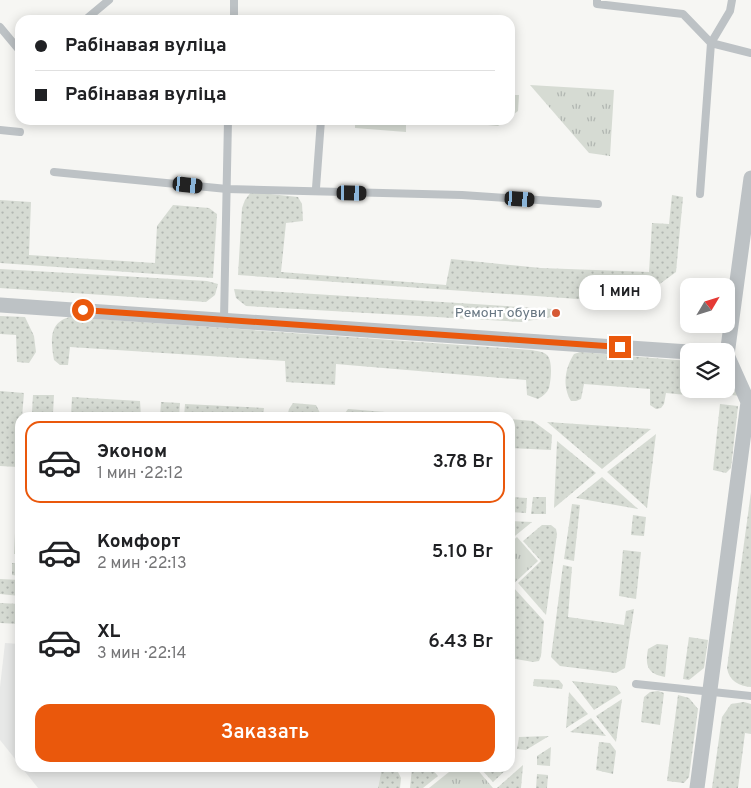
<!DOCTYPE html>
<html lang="ru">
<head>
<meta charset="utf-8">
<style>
  body { margin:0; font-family:Overpass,sans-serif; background:#f2f2f2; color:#202124; height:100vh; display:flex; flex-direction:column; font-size:19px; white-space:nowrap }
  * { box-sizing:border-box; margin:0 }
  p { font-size:16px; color:#757577 }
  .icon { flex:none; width:28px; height:28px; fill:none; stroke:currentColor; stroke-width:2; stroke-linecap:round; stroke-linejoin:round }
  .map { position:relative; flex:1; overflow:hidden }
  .details { position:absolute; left:15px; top:412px; width:500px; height:360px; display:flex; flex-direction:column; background:#fff; border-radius:15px; box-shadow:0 2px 12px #0003 }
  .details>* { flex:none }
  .banner { position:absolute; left:15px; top:15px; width:500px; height:110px; border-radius:15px; box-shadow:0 2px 12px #0003; display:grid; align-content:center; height:110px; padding:0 20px; background:#fff }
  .needle { width:32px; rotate:52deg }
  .controls { position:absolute; left:680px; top:278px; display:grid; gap:10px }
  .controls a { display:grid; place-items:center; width:55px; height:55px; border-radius:10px; background:#fff; box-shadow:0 2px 12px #0003; font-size:25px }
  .end { position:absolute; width:22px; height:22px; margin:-11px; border:6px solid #ea580c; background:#fff; box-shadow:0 0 0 2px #fff }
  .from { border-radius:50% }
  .bubble { position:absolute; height:35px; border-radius:15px; background:#fff; box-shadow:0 2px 12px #0003; font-size:16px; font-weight:600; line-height:35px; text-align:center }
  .car { position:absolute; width:15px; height:30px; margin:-15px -8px; border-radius:6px; box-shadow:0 0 4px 1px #0007; background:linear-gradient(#222 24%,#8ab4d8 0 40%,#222 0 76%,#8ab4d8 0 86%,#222 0) }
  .banner b { display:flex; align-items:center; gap:18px; height:48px; font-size:19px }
  .banner b+b { border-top:1px solid #e0e0e0 }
  .banner i { width:12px; height:12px; background:#202124 }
  ul { padding:9px 0 0; list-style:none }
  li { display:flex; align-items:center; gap:15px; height:82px; margin:0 10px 8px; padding:0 10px; border:2px solid transparent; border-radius:15px }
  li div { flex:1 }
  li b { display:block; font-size:19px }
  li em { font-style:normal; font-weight:600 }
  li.active { border-color:#ea580c }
  li>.icon { width:45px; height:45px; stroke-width:1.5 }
  .button { display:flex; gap:10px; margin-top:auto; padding:10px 20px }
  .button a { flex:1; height:58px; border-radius:15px; background:#ea580c; color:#fff; font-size:20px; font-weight:600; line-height:58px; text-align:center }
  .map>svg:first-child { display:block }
</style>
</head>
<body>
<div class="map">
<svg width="751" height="788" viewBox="0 0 751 788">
  <defs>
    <pattern id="grass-dots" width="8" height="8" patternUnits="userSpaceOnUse" patternTransform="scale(1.25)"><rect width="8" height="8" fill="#d6dbd3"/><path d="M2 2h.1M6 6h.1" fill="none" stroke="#b1b6b1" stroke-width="1.8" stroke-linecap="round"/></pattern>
    <pattern id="park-tufts" width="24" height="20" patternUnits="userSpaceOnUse" patternTransform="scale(1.25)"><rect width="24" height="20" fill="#d6dbd3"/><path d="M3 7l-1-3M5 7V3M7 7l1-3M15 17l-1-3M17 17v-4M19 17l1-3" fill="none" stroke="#b1b6b1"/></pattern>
  </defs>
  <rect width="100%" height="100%" fill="#f6f6f3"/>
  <g fill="#e7e8e7">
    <polygon points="5,643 20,644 20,765 0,740 0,687"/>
    <polygon points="22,768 382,768 378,788 38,788"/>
  </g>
  <g fill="url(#grass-dots)">
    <polygon points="251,192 298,197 302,204 303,221 286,223 281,272 446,285 451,259 541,268 649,272 652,223 669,224 672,195 683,197 676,272 634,303 238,275 242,208 245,200"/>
    <polygon points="0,200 31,202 29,255 155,263 157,226 173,205 209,208 217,214 213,278 0,263"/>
    <polygon points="0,269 207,281 218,284 215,295 206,302 0,288"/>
    <polygon points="234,289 552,309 552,317 521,322 246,306 236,298"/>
    <polygon points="0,316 25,317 34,336 36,352 29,363 17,362 16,335 0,334"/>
    <path d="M70,317L531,350C536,351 543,351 547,355C553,361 551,380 549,388C547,393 543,396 538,399L527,395L526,380L336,364L335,385L286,382L285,361L70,347L68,365H60L54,360C51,343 48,322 70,317Z"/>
    <path d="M580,352L689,361V389H692L696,396L666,393L664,404L661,408L656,409L650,405V389L584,384L581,399L576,401H571C562,386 565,368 574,354Z"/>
    <polygon points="726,375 734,383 740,396 723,394 722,389 726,389"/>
    <polygon points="0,391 24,393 22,417 20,418 18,467 0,466"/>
    <polygon points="33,395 54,395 53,414 32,412"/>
    <polygon points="72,397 140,401 141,417 94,418 71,416"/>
    <polygon points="161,402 180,403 179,417 160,417"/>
    <polygon points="293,403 316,405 320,413 320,417 287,417 289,409"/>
    <polygon points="185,404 264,408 263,417 184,417"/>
    <polygon points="720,404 738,406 731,468 726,473 713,470"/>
    <polygon points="348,409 422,415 422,417 342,417"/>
    <polygon points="510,419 533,421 552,435 551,450 510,448"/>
    <polygon points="547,422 651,429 602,469"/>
    <polygon points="656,434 647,508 607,472"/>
    <polygon points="557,441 596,473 554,508"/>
    <polygon points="17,476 20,476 20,503 16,502"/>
    <polygon points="602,477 638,509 576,498"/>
    <path d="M751,492V687C739,686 729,681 727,668Z"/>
    <polygon points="510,497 527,498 526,513 510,512"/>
    <polygon points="533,497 546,497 546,514 531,514"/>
    <polygon points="572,504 580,505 574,561 564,559"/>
    <polygon points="16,511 20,511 20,554 14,554"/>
    <polygon points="633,515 646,517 644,536 631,535"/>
    <polygon points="510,521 532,522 510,540"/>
    <polygon points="542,525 551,525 556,529 557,534 546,615 518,583 541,561 523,541"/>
    <polygon points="623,550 641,552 636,599 619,596"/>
    <polygon points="12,563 20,563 20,576 12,575"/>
    <polygon points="563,565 572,567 568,617 624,625 626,611 634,609 625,668 616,673 560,666 551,657"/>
    <polygon points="0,579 20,580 20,596 0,594"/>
    <polygon points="513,587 544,621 541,656 539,661 533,662 510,658 510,590"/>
    <polygon points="0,603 20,604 20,624 0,623"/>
    <polygon points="689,637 708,640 704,668 689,680 683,679"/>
    <path d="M657,644L668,645L665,677C647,674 645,665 648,649Z"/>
    <polygon points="534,679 559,680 563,685 562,689 533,686"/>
    <polygon points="572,681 616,686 621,693 594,710"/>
    <polygon points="658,691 664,693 660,725 641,722 644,697 650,692"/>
    <polygon points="569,692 588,714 566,728"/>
    <polygon points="678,695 689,698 698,709 689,777 684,783 667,781"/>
    <polygon points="622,699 616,742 596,716"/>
    <polygon points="744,702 751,704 751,734 745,733 738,788 712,788 722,717 731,704"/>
    <polygon points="591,718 606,736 570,732"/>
    <polygon points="549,736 526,750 517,749 519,737"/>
    <polygon points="599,742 610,743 616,751 613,774 596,770"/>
    <polygon points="551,747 550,766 537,765 537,756"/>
    <polygon points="523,765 521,788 497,788"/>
    <polygon points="382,768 396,768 401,778 400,788 378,788"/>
    <polygon points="412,768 431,768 438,776 423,788 410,788"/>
    <polygon points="480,768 508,768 493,782"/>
    <polygon points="537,774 548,775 547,788 536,788"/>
  </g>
  <g fill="url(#park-tufts)">
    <polygon points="530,85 614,90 610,156 589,153"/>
    <polygon points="517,537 538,561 510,587 510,543"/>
    <polygon points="454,768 476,768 493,788 429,788"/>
  </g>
  <g fill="#d6dbd3">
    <polygon points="510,95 519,95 518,111 510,117"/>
    <polygon points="355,120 406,120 406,132 355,128"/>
    <polygon points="437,120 506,120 498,126"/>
  </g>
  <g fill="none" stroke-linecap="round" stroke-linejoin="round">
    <g stroke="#bdc2c5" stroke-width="8">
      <polyline points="597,0 597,4 683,14 711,43 751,53"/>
      <polyline points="85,20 109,0"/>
      <polyline points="234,20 234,0"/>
      <polyline points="0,27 20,51"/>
      <polyline points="0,130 20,132"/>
      <polyline points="54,172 227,189 462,195 598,204"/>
      <polyline points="316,188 321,120"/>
      <polyline points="700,194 711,43 730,11 732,0"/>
      <polyline points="224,319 228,120"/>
      <polyline points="636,684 751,696"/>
    </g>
    <g stroke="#bdc2c5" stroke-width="15">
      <polyline points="0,305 689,352"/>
      <polyline points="727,355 751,178"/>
      <polyline points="697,788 748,402 727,355"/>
    </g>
  </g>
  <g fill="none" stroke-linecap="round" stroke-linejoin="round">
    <polyline stroke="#ea580c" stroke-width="6" points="83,310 620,347"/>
  </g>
  <circle fill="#d65934" stroke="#fff" stroke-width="2" cx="556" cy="313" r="5"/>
  <g text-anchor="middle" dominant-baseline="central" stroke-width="5" stroke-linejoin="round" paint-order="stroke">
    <g font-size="14" fill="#677682" stroke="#fff" text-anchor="end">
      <text x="546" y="313">Ремонт обуви</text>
    </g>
  </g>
</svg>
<div class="controls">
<a><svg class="needle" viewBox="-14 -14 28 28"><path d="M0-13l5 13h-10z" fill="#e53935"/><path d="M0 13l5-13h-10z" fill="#757577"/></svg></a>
<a><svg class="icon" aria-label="layers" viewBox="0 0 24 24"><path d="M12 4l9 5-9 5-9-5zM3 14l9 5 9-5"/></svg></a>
</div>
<i class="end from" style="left:83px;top:310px"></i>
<i class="end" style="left:620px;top:347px"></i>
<div class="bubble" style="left:579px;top:275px;width:82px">1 мин</div>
<i class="car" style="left:188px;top:185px;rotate:96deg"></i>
<i class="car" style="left:352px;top:193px;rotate:91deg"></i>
<i class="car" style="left:520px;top:199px;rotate:94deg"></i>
<div class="banner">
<b><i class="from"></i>Рабінавая вуліца</b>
<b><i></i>Рабінавая вуліца</b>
</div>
<section class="details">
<ul>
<li class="active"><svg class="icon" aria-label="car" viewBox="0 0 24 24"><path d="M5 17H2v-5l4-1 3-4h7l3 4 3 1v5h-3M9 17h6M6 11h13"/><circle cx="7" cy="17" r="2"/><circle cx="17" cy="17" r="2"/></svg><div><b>Эконом</b><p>1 мин · 22:12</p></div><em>3.78 Br</em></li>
<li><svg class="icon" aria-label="car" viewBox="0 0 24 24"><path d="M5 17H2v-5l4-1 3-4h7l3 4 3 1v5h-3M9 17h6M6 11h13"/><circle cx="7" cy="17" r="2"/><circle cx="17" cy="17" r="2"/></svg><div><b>Комфорт</b><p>2 мин · 22:13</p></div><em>5.10 Br</em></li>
<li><svg class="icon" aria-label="car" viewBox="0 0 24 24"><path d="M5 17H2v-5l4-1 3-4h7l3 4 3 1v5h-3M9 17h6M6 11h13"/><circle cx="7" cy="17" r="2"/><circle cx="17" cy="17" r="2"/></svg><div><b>XL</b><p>3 мин · 22:14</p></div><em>6.43 Br</em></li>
</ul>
<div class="button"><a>Заказать</a></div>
</section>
</div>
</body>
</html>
